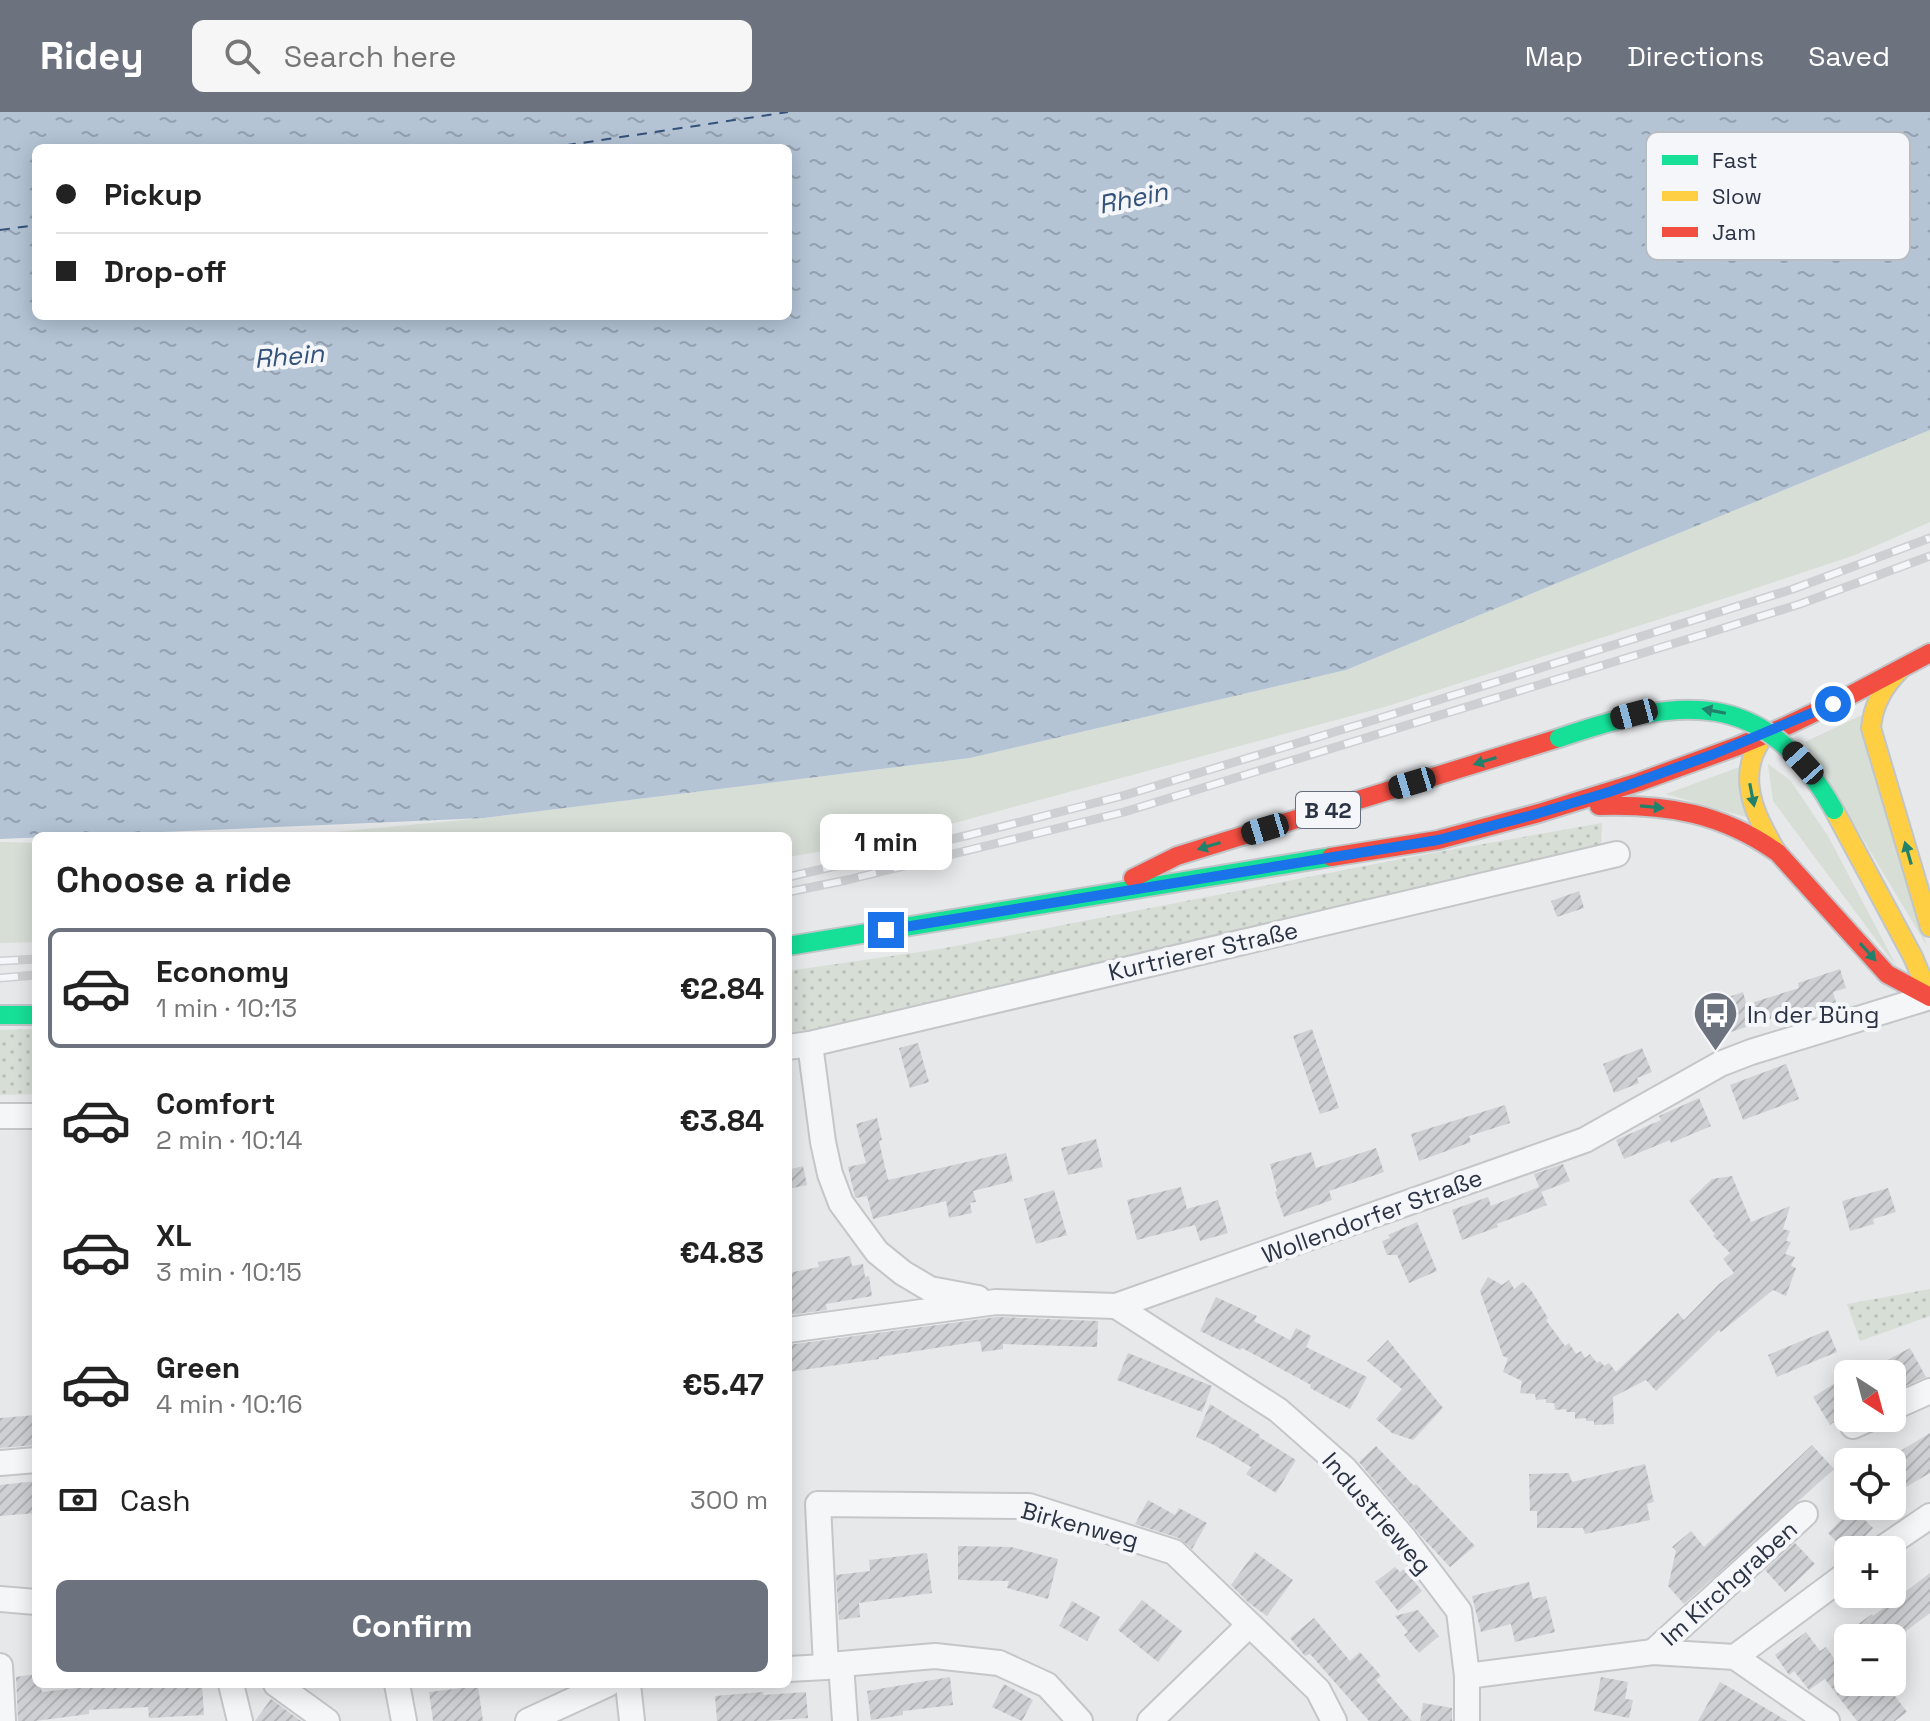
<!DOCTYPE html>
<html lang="en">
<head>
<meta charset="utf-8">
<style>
  body { margin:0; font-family:"Space Grotesk",sans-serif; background:#f6f6f6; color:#222; height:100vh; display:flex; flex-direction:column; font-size:30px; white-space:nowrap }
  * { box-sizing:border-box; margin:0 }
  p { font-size:26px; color:#767676 }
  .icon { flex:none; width:44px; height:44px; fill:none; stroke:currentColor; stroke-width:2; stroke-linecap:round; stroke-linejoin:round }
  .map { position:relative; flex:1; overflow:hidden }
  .side { position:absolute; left:32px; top:720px; width:760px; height:856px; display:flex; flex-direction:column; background:#fff; border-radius:12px; box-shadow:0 4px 20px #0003 }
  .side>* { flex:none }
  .top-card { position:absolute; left:32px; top:32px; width:760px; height:176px; border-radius:12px; box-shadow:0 4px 20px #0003; display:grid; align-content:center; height:176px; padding:0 24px; background:#fff }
  .needle { width:52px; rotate:144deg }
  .buttons { position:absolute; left:1834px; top:1248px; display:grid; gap:16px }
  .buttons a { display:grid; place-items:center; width:72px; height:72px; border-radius:12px; background:#fff; box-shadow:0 4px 20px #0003; font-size:40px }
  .end { position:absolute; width:36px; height:36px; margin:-18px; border:10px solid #1a73e8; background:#fff; box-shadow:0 0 0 4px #fff }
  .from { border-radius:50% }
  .bubble { position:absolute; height:56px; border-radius:12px; background:#fff; box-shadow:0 4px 20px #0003; font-size:26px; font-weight:600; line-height:56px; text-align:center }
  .car { position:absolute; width:24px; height:48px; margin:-24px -12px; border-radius:10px; box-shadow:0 0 6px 2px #0007; background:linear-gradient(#222 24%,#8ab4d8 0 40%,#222 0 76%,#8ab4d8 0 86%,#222 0) }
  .top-card b { display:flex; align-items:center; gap:28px; height:76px; font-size:30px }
  .top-card b+b { border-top:2px solid #e0e0e0 }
  .top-card i { width:20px; height:20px; background:#222 }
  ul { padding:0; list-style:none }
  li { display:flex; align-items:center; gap:24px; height:120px; margin:0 16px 12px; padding:0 8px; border:4px solid transparent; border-radius:12px }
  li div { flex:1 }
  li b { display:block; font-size:30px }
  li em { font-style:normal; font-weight:600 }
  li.selected { border-color:#6c737f }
  li>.icon { width:72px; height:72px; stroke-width:1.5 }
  h2 { padding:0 24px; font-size:36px; line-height:96px }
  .pay { display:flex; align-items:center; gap:20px; height:88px; padding:0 24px; font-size:30px }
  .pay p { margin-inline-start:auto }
  .action { display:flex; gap:16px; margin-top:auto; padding:16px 24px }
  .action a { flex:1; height:92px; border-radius:12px; background:#6c737f; color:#fff; font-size:32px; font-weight:600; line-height:92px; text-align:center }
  header { display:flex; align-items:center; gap:48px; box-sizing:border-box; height:112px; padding:0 40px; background:#6c737f; color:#fff }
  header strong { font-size:38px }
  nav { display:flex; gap:44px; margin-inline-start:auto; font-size:28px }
  .search { width:560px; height:72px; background:#f6f6f6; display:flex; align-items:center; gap:20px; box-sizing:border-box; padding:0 28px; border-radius:12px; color:#767676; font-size:30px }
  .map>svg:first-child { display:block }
</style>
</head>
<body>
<header>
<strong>Ridey</strong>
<div class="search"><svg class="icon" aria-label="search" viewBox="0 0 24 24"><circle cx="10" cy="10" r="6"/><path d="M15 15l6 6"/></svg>Search here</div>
<nav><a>Map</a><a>Directions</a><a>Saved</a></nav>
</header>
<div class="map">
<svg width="1930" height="1609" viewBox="0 0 1930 1609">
  <defs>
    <pattern id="park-dots" width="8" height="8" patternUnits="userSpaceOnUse" patternTransform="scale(2)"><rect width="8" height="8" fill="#d6ded6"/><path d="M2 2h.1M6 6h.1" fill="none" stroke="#b8bfb9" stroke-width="1.8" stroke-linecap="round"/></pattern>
    <pattern id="water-ripples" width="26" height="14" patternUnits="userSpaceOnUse" patternTransform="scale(2)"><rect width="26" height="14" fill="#b4c4d5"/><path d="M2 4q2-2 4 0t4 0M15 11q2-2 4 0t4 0" fill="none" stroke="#93a0af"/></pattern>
    <pattern id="building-hatch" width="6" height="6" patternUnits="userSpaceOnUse" patternTransform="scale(2)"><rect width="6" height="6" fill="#ced0d3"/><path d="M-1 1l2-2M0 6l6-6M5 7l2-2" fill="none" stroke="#b1b3b6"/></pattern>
  </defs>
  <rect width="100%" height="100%" fill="#e6e8ea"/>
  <g fill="#d6ded6">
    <polygon points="1930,318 1930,410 1855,443 1741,481 1388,594 895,727 788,745 788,724 292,724 484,706 970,646 1346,558"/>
    <polygon points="1862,603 1927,834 1805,630"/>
    <polygon points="1768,652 1790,668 1828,724 1898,857 1773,689"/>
    <polygon points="1745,653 1749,706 1666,682"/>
    <polygon points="0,730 36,731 36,830 0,831"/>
  </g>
  <g fill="url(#park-dots)">
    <polygon points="1602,711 1601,735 788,927 788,859 940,837 1416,744"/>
    <polygon points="36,917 36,982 0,983 0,918"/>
    <polygon points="1930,1177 1930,1204 1860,1229 1847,1192"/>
  </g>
  <path fill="url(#water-ripples)" fill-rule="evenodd" d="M0,0H1930V318L1346,558L970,646L484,706L0,727ZM36,36H788V204H36Z"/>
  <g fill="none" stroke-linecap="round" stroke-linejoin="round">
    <g stroke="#34527a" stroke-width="2" stroke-dasharray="10 8" stroke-linecap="butt">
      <polyline points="548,36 788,0"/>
      <polyline points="0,118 36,113"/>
    </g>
  </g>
  <g fill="url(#building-hatch)">
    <polygon points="1579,779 1584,796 1557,805 1551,789"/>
    <polygon points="1840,857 1846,876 1833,880 1836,890 1807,900 1806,896 1715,925 1705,893 1743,880 1746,891 1751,891 1799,876 1798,871"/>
    <polygon points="1312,917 1339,996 1320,1002 1293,924"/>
    <polygon points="918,931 929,970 910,976 899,936"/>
    <polygon points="1642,936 1652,960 1637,966 1639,971 1614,981 1603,952"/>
    <polygon points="1786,952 1799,987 1743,1008 1730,973"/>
    <polygon points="1699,986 1711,1014 1671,1031 1670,1028 1624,1047 1616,1028 1661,1008 1659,1004"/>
    <polygon points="1505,993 1510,1011 1469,1024 1471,1030 1419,1049 1411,1022"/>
    <polygon points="877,1006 882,1028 879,1029 888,1068 1006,1041 1013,1069 973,1079 976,1090 970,1091 972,1101 949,1106 946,1089 873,1107 867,1084 856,1086 855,1085 848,1055 866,1051 856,1012"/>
    <polygon points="1096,1027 1103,1055 1068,1063 1061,1036"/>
    <polygon points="1376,1036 1384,1060 1329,1079 1332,1088 1284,1105 1275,1080 1277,1079 1270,1052 1311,1040 1316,1056"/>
    <polygon points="1563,1052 1570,1069 1541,1080 1534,1062"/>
    <polygon points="803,1054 807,1073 788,1077 788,1058"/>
    <polygon points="1732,1064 1751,1110 1790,1094 1783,1117 1790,1119 1786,1129 1791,1130 1785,1142 1795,1145 1791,1154 1796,1156 1786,1184 1773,1178 1721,1220 1719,1218 1656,1279 1646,1268 1613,1285 1614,1312 1594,1313 1594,1309 1586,1309 1586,1306 1575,1307 1575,1300 1566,1300 1566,1297 1555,1298 1554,1291 1546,1291 1546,1287 1536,1288 1535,1282 1520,1281 1522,1269 1503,1260 1508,1246 1503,1244 1480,1179 1488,1165 1502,1173 1509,1168 1514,1177 1523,1170 1531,1178 1548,1206 1546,1208 1565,1234 1569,1231 1576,1242 1581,1239 1585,1246 1590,1242 1597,1251 1600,1249 1604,1254 1609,1251 1616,1260 1678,1201 1684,1208 1719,1172 1734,1161 1723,1147 1730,1141 1713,1124 1715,1122 1689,1089 1712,1067"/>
    <polygon points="1181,1075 1187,1097 1218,1088 1228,1121 1200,1129 1195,1113 1137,1128 1127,1088"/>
    <polygon points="1539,1075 1547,1093 1497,1112 1498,1115 1462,1128 1452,1098 1488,1085 1491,1094"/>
    <polygon points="1888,1076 1896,1100 1873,1107 1874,1112 1850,1119 1842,1089"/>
    <polygon points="1054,1078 1067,1123 1036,1132 1024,1087"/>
    <polygon points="1417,1110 1437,1159 1409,1171 1397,1143 1387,1143 1382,1129 1390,1126 1388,1123"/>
    <polygon points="850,1144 852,1154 863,1152 865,1165 869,1164 872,1184 826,1192 827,1198 788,1203 788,1161 819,1155 818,1150"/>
    <polygon points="1216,1185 1257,1204 1254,1209 1290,1228 1296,1216 1311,1224 1306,1235 1367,1265 1350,1297 1310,1276 1311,1273 1242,1236 1240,1238 1200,1219"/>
    <polygon points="997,1205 1098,1209 1097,1235 1003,1232 1003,1237 982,1240 980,1229 879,1245 879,1247 788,1260 788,1233"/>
    <polygon points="1828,1218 1837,1240 1777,1265 1768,1243"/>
    <polygon points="1388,1228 1443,1296 1413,1328 1392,1321 1376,1307 1402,1277 1367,1249"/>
    <polygon points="1910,1236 1926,1265 1892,1280 1892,1262 1861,1262"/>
    <polygon points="1128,1241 1212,1274 1202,1300 1117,1268"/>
    <polygon points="1848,1263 1848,1300 1830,1313 1813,1285"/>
    <polygon points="1210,1292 1260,1323 1259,1325 1296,1348 1276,1381 1246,1362 1251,1355 1214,1333 1196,1325"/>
    <polygon points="36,1303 36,1333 0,1336 0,1306"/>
    <polygon points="1930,1321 1930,1361 1892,1383 1892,1344"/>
    <polygon points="1812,1333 1834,1357 1684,1492 1668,1474 1676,1439 1672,1435 1691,1419 1704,1435"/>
    <polygon points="1376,1334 1414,1374 1416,1372 1475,1434 1450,1455 1421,1424 1359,1350"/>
    <polygon points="1645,1352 1654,1390 1647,1392 1650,1408 1585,1422 1583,1416 1537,1416 1537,1399 1530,1399 1529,1362 1569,1361 1572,1370"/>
    <polygon points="36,1369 36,1401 0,1404 0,1373"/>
    <polygon points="1148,1388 1175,1403 1179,1396 1207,1411 1192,1437 1179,1426 1135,1412"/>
    <polygon points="1853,1396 1873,1416 1851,1438 1848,1438 1848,1441 1828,1421"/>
    <polygon points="1795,1431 1815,1452 1785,1480 1765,1458"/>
    <polygon points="958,1434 1011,1435 1058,1447 1048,1487 1007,1476 1009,1469 958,1468"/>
    <polygon points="1255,1440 1293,1468 1267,1504 1249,1491 1231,1473"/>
    <polygon points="927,1441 932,1481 859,1491 860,1505 839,1508 836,1463 870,1459 869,1448"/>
    <polygon points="1395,1455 1400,1460 1404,1457 1422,1479 1398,1499 1375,1470"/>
    <polygon points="1930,1461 1930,1501 1897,1526 1839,1526 1872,1502 1873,1504"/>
    <polygon points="1529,1470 1533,1487 1546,1484 1555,1520 1515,1530 1511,1512 1481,1520 1472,1484"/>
    <polygon points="1142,1488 1182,1519 1158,1550 1118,1518"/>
    <polygon points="1072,1489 1100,1505 1087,1529 1059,1514"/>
    <polygon points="1418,1498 1439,1524 1419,1541 1404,1523 1408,1520 1395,1504"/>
    <polygon points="1314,1506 1350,1549 1360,1540 1381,1564 1376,1568 1412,1609 1369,1609 1310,1542 1305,1544 1290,1526"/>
    <polygon points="1806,1520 1820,1539 1826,1535 1848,1566 1848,1570 1851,1570 1856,1577 1865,1570 1876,1570 1887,1584 1892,1580 1907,1600 1895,1609 1857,1609 1825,1567 1809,1578 1794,1559 1789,1563 1775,1543"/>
    <polygon points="36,1562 36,1572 40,1572 42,1580 86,1575 133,1572 133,1574 202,1572 204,1603 149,1606 148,1595 89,1598 89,1602 35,1609 18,1609 16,1565"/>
    <polygon points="950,1565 953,1593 903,1599 903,1603 871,1608 867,1579"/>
    <polygon points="1601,1565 1628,1570 1625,1587 1633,1588 1629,1606 1594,1599"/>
    <polygon points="1720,1570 1750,1587 1787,1609 1698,1609"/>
    <polygon points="1004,1572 1033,1588 1022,1609 992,1595"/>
    <polygon points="478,1574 483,1609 433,1609 429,1580"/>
    <polygon points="763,1580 763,1583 806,1580 808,1606 764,1609 717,1609 715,1584"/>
    <polygon points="271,1587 301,1609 255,1609"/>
    <polygon points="1423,1591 1452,1596 1452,1609 1420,1609"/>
  </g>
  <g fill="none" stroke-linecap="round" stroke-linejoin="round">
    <defs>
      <g id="street">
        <polyline points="810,932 823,1030 830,1062 841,1091 877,1140 903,1161 930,1177 978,1186"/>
        <polyline points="788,935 810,932 1617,742"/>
        <polyline points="0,1004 36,1004"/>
        <polyline points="1116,1194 1278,1298 1345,1357 1403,1425 1459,1499 1467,1564 1467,1609"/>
        <polyline points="788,1218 996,1190 1116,1194 1585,1028 1720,952 1751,940 1930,885"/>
        <polyline points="1892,1296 1930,1279"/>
        <polyline points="1853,1314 1871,1306"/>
        <polyline points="0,1351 36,1348"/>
        <polyline points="1880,1438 1930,1404"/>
        <polyline points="0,1487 36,1490"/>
        <polyline points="1653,1540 1805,1402"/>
        <polyline points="1735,1545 1848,1461"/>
        <polyline points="841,1552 845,1609"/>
        <polyline points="0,1554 3,1609"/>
        <polyline points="826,1555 818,1392 1029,1394 1174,1440 1318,1578 1334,1609"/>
        <polyline points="788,1557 826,1555 841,1552 935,1544 999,1551 1047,1573 1080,1609"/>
        <polyline points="1467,1564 1653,1540 1735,1545 1827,1609"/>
        <polyline points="231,1572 240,1609"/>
        <polyline points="276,1572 327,1609"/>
        <polyline points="397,1572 404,1609"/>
        <polyline points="628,1572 632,1609"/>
        <polyline points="528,1609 608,1572"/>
        <polyline points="1150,1609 1249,1513"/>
      </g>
      <g id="fast">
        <polyline points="788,834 1331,745"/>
        <polyline points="0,903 36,903"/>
      </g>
      <g id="slow">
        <path d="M1899,559C1883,575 1873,593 1871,616L1930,815"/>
        <path d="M1765,621C1761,628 1756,636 1753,644C1741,677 1759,710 1776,739"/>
        <polyline points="1834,698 1913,845 1930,885"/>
      </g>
      <g id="jam">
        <path d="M1599,694C1667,692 1722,701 1778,741L1887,862L1930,885"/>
        <polyline points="1331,745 1438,728 1539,701 1639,670 1738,634 1786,614 1845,586 1930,541"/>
        <polyline points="1133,766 1177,744 1559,626"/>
      </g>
    </defs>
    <use href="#street" stroke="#c4c6c8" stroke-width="28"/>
    <use href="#fast" stroke="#c2c5c8" stroke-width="22"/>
    <use href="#slow" stroke="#c2c5c8" stroke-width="22"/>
    <use href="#jam" stroke="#c2c5c8" stroke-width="22"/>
    <use href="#street" stroke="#f5f6f7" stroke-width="24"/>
    <use href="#fast" stroke="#16e098" stroke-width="18"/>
    <use href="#slow" stroke="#ffcf43" stroke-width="18"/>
    <use href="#jam" stroke="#f24e42" stroke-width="18"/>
    <defs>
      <g id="rail">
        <polyline points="788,765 969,723 1122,684 1361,612 1793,477 1930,426"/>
        <polyline points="788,780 847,768 1124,700 1708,521 1800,492 1930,444"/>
        <polyline points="0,849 36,847"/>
        <polyline points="0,866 36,863"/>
      </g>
    </defs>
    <use href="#rail" stroke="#cecfd2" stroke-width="9"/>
    <use href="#rail" stroke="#f4f6f9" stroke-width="6" stroke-dasharray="18" stroke-linecap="butt"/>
    <defs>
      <path id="fast-bridge" d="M1559,626C1679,585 1764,573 1834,698"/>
    </defs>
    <use href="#fast-bridge" stroke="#c2c5c8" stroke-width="22" stroke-linecap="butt"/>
    <use href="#fast-bridge" stroke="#16e098" stroke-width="18"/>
  </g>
  <defs><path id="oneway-solid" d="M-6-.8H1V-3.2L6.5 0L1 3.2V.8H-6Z" transform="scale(2)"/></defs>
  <g fill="#22816a">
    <use href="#oneway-solid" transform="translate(1714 599) rotate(-169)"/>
    <use href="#oneway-solid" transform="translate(1485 649) rotate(163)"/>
    <use href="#oneway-solid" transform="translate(1752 683) rotate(79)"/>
    <use href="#oneway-solid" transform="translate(1652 695) rotate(5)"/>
    <use href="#oneway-solid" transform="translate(1209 734) rotate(163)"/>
    <use href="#oneway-solid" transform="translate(1908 741) rotate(-106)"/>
    <use href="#oneway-solid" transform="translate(1868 840) rotate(48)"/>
  </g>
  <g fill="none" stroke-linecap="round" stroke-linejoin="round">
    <polyline stroke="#1a73e8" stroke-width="10" points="886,818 1438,728 1529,704 1609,680 1714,642 1833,592"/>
  </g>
  <defs>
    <symbol id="bus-pin" viewBox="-11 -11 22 30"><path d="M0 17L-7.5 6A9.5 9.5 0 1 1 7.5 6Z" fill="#6c737f" stroke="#f4f6f9"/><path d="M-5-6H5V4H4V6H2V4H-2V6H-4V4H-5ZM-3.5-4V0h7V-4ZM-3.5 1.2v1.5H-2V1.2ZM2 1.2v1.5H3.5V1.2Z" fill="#fff"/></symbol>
  </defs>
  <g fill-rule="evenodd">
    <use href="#bus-pin" x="1690" y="876" width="51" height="69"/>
  </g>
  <g text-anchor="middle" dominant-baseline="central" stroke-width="8" stroke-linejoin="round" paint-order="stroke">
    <rect fill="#f4f6f9" stroke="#676e7b" stroke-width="2" x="1296" y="680" width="64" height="36" rx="6"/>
    <g font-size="22" font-weight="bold" fill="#2b3445">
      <text x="1328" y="698">B 42</text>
    </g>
    <g font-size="24" fill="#2b3445" stroke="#f4f6f9">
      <text transform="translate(1203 839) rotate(-13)">Kurtrierer Straße</text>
      <text transform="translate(1372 1104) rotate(-20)">Wollendorfer Straße</text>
      <text transform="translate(1377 1401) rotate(49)">Industrieweg</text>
      <text transform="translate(1080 1413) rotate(15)">Birkenweg</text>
      <text transform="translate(1729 1471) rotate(-42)">Im Kirchgraben</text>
    </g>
    <g font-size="24" fill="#2b3445" stroke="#f4f6f9" text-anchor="start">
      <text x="1747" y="902">In der Büng</text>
    </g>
    <g font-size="26" font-style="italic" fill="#34527a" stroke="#f4f6f9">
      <text transform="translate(1133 86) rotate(-12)">Rhein</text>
      <text transform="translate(289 244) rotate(-5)">Rhein</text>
    </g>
  </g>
  <rect x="1646" y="20" width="264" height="128" rx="12" fill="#f4f6f9" stroke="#b8bcc3" stroke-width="2"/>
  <rect x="1662" y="43" width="36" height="10" fill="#16e098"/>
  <rect x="1662" y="79" width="36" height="10" fill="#ffcf43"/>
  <rect x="1662" y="115" width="36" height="10" fill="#f24e42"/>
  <g font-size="22" fill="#2b3445">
    <text x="1712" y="56">Fast</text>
    <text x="1712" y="92">Slow</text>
    <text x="1712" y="128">Jam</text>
  </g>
</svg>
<div class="buttons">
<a><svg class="needle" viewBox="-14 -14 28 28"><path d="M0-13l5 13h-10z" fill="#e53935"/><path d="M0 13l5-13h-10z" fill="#767676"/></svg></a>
<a><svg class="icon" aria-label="locate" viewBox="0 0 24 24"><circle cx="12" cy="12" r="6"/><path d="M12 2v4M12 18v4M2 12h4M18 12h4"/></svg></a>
<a>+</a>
<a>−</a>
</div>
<i class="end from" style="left:1833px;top:592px"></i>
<i class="end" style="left:886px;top:818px"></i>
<div class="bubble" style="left:820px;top:702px;width:132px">1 min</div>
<i class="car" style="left:1634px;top:602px;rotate:255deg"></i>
<i class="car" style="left:1803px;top:651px;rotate:318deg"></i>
<i class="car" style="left:1412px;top:671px;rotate:253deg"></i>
<i class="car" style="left:1265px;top:717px;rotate:253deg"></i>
<div class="top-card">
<b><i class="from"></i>Pickup</b>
<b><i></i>Drop-off</b>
</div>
<section class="side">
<h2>Choose a ride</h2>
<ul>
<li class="selected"><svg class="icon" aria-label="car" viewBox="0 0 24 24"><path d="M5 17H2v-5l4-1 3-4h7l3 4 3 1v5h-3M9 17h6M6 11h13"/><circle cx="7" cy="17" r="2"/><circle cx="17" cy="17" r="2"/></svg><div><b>Economy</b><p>1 min · 10:13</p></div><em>€2.84</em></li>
<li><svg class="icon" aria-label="car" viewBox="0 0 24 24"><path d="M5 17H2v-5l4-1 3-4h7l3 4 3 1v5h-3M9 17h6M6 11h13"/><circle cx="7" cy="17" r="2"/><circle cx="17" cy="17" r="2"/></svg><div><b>Comfort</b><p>2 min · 10:14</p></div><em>€3.84</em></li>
<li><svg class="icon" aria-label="car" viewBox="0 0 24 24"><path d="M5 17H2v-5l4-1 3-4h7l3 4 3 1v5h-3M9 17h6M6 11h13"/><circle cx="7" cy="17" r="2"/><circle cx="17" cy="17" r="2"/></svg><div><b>XL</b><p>3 min · 10:15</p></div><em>€4.83</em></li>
<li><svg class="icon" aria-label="car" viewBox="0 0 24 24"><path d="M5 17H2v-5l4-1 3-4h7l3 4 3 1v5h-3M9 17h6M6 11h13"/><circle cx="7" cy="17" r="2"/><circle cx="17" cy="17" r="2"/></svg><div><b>Green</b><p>4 min · 10:16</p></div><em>€5.47</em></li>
</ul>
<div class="pay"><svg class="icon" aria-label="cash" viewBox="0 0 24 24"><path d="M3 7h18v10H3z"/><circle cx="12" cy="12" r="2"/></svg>Cash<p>300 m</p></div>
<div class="action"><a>Confirm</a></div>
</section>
</div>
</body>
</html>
